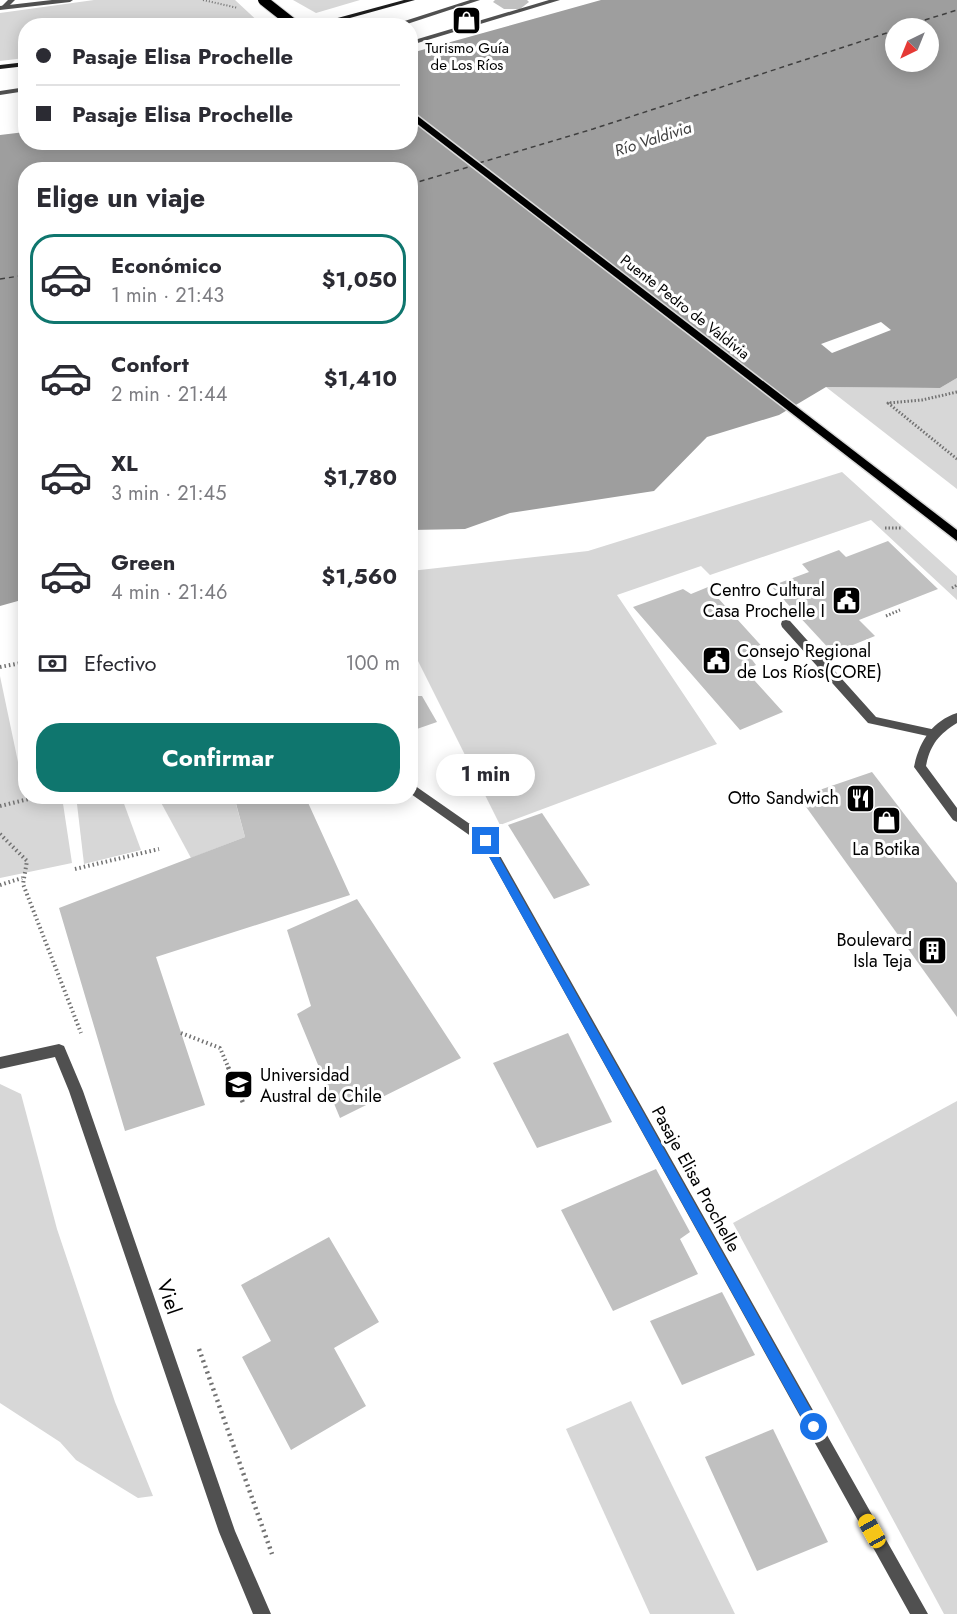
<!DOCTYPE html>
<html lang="es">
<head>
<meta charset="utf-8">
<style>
  body { margin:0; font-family:Jost,sans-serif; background:#f7f7f7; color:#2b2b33; height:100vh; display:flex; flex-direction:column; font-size:22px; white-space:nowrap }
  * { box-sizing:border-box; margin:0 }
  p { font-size:20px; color:#7c7c81 }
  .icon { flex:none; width:33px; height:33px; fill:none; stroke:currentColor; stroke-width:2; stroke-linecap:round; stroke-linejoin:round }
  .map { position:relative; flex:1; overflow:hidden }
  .details { position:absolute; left:18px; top:162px; width:400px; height:642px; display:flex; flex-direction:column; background:#fff; border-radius:24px; box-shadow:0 3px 15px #0003 }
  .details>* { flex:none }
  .guide { position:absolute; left:18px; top:18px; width:400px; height:132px; border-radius:24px; box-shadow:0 3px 15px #0003; display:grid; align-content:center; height:132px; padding:0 18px; background:#fff }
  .needle { width:39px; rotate:223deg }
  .controls { position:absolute; left:885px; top:18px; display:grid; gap:12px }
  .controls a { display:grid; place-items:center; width:54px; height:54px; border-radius:50%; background:#fff; box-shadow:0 3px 15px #0003; font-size:30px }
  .end { position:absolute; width:27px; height:27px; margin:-14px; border:8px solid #1a73e8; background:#fff; box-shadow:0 0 0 3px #fff }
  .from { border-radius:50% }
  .bubble { position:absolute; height:42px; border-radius:21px; background:#fff; box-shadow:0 3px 15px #0003; font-size:20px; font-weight:700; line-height:42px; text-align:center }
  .car { position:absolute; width:18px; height:36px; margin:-18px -9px; border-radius:8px; box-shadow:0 0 4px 2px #0007; background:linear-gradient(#f5c518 24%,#345 0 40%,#f5c518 0 76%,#345 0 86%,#f5c518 0) }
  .guide b { display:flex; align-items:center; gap:21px; height:57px; font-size:22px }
  .guide b+b { border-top:2px solid #e1e1e2 }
  .guide i { width:15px; height:15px; background:#2b2b33 }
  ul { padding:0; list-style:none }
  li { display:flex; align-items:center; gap:18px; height:90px; margin:0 12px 9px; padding:0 6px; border:3px solid transparent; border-radius:24px }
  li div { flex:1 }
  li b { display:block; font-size:22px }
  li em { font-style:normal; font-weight:700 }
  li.active { border-color:#0f766e }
  li>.icon { width:54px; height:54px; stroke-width:1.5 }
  h2 { padding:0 18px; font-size:27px; line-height:72px }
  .pay { display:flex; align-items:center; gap:15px; height:66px; padding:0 18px; font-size:22px }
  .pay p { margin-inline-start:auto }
  .primary-button { display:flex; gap:12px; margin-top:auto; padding:12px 18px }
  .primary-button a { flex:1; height:69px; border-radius:24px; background:#0f766e; color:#fff; font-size:24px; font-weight:700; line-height:69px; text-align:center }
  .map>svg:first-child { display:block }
</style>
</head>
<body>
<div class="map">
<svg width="957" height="1614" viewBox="0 0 957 1614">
  <rect width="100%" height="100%" fill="#fff"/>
  <g fill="#d7d7d7">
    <polygon points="94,0 235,0 261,24 26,26 25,58 0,61 0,13"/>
    <polygon points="293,0 360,0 316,13"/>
    <polygon points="957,378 957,489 826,387 940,388"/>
    <polygon points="842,472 957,576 957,600 871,520 710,575 701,566 617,595 717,744 500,825 411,647 411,571 588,551"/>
    <polygon points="0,676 18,762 25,761 26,796 62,797 72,863 0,878"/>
    <polygon points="158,797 234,797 245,837 191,858"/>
    <polygon points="123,801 141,850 84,864 77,804"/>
    <polygon points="0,1084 21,1094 57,1229 115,1402 153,1496 138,1498 76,1460 60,1442 0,1403"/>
    <polygon points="957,1101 957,1614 944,1614 733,1223"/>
    <polygon points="631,1401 735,1614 650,1614 566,1429"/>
  </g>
  <path fill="#9e9e9e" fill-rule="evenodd" d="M601,0H957V378L940,388L826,387L779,415L707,437L654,491L510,513L465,529L411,530V170H26L25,599L0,606V135L25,132L26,142H411V53ZM896,28H928V62H896Z"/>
  <polygon fill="#fff" points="881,322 891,330 832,353 821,344"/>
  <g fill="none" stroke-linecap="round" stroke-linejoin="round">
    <g stroke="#3f3f3f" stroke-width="1.5" stroke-dasharray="5 4" stroke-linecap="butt">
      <polyline points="899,28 957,10"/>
      <polyline points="479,163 593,129 896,30"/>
      <polyline points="411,184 472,166"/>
      <polyline points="0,279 26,275"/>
    </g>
  </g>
  <g fill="#c0c0c0">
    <polygon points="495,0 527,0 529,2 520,9 504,9 493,2"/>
    <polygon points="888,541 938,589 859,620 875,636 833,653 771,586 809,572 802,564 839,550 846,557"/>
    <polygon points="708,587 766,651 750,657 756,665 745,670 783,712 740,730 633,607 683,589 691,594"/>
    <polygon points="411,696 422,696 437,722 411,731"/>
    <polygon points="872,772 957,883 957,1017 799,797"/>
    <polygon points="234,796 305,796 350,895 156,957 205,1105 125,1131 59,908 245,837"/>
    <polygon points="542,813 590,885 554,899 508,825"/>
    <polygon points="357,899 461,1058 340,1118 297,1014 311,1006 287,930"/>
    <polygon points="568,1033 612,1122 537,1148 493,1063"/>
    <polygon points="656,1169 690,1232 680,1239 698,1274 613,1311 561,1210"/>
    <polygon points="329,1237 379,1322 334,1348 366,1406 291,1450 242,1357 271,1341 241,1285"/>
    <polygon points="722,1292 755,1355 682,1385 650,1321"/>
    <polygon points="773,1429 828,1542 757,1571 705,1457"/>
  </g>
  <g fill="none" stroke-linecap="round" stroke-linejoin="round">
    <defs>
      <polygon id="primary" points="411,111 957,530 957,541 411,119"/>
    </defs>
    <use href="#primary" stroke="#dbdbdb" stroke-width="3"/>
    <polyline stroke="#727272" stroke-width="2" stroke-dasharray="1 2" stroke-linecap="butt" points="203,0 238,8"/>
    <g stroke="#727272" stroke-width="3" stroke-dasharray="1.5 2" stroke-linecap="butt">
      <polyline points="957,392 922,400 888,403 957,459"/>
      <polyline points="885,528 902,528"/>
      <polyline points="952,588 957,585"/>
      <polyline points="886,616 900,610"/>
    </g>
    <g stroke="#727272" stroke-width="4" stroke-dasharray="1.5 3" stroke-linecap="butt">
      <polyline points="0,667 26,662"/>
      <polyline points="0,806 41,796"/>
      <polyline points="0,834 27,861 23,884 81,1033"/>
      <polyline points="75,869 159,849"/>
      <polyline points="0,885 22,878"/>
      <polyline points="181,1033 220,1048 229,1069"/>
    </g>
    <g stroke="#727272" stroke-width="4.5" stroke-dasharray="2 4" stroke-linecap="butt">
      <polyline points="228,1067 244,1105"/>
      <polyline points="199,1349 272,1554"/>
    </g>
    <g fill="#505050" fill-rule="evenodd">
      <polygon points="8,0 15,0 6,9 2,9 0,8"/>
      <polygon points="786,620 790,621 876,717 936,730 938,733 936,736 932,737 868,723 782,627 781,624 782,621"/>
      <polygon points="411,783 490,838 928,1614 910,1614 482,844 411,794"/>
    </g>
    <g fill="#505050" fill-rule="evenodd">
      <polygon points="470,0 480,0 401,26 389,26"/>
      <polygon points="549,0 560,0 411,45 411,41"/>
      <polygon points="26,87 26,91 0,95 0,91"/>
    </g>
    <g fill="#505050" fill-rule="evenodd">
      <polygon points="52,0 73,0 70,2 0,10 0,6"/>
      <path d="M957,713V723C939,734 930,745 926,766L957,808V822L953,820L914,767C919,742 932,721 957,713Z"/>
      <polygon points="59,1044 64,1046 83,1091 235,1531 271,1614 253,1614 219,1532 69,1091 55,1057 0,1069 0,1057"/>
    </g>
    <g fill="#1d1d1d" fill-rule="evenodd">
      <polygon points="404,0 415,0 321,26 308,26"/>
      <polygon points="26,62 26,66 0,69 0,65"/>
    </g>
    <use href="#primary" fill="#000" fill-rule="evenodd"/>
    <defs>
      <polyline id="primary-bridge" points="263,0 296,26"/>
    </defs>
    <use href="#primary-bridge" stroke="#dbdbdb" stroke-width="12" stroke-linecap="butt"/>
    <use href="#primary-bridge" stroke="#000" stroke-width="10"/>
  </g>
  <polygon fill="#1a73e8" points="486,837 489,839 818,1422 818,1431 809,1431 482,844 481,841"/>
  <defs>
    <symbol id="shop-square" viewBox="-11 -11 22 22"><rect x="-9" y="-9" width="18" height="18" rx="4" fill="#000" stroke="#fff"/><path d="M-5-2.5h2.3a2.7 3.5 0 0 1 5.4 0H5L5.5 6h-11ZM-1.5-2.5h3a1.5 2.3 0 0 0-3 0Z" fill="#fff"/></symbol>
    <symbol id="civic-square" viewBox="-11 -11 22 22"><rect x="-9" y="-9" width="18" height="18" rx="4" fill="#000" stroke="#fff"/><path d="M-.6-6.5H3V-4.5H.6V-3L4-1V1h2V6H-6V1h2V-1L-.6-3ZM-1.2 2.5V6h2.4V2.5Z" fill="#fff"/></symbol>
    <symbol id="restaurant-square" viewBox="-11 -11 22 22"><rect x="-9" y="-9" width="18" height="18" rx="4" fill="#000" stroke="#fff"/><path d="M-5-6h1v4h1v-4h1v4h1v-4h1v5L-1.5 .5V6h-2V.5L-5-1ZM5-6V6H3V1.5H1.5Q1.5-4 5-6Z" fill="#fff"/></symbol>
    <symbol id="building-square" viewBox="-11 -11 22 22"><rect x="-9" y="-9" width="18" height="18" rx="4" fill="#000" stroke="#fff"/><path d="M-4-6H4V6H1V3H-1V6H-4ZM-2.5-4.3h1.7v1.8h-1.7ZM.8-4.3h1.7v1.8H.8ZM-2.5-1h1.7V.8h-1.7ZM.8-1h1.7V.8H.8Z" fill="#fff"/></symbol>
    <symbol id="university-square" viewBox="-11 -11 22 22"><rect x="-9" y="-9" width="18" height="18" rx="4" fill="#000" stroke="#fff"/><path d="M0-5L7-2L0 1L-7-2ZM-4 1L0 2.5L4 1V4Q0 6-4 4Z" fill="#fff"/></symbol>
  </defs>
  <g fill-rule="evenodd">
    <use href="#shop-square" x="450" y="4" width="33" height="33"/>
    <use href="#civic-square" x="830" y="584" width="33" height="33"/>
    <use href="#civic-square" x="700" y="644" width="33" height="33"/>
    <use href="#restaurant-square" x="844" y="782" width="33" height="33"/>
    <use href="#shop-square" x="870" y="804" width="33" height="33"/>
    <use href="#building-square" x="916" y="934" width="33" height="33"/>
    <use href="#university-square" x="222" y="1068" width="33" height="33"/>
  </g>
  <g text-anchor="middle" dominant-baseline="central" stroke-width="6" stroke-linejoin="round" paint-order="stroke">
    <g font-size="15" fill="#000" stroke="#fff">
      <text x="467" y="48">Turismo Guía<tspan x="467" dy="17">de Los Ríos</tspan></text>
    </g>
    <g font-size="15" fill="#000" stroke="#fff">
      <text transform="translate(685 307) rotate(38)">Puente Pedro de Valdivia</text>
    </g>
    <g font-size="16" font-style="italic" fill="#3f3f3f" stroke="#fff">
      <text transform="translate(653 139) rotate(-18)">Río Valdivia</text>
    </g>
    <g font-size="18" fill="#000" stroke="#fff" text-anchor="end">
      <text x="825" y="590">Centro Cultural<tspan x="825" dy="21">Casa Prochelle I</tspan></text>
      <text x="737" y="651" text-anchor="start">Consejo Regional<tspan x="737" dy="21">de Los Ríos(CORE)</tspan></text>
      <text x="839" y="798">Otto Sandwich</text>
      <text x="886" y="849" text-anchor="middle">La Botika</text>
      <text x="912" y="940">Boulevard<tspan x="912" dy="21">Isla Teja</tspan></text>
      <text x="260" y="1075" text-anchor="start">Universidad<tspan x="260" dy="21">Austral de Chile</tspan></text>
    </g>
    <g font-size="18" fill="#000" stroke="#fff">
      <text transform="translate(696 1179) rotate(61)">Pasaje Elisa Prochelle</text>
    </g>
    <g font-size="21" fill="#000" stroke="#fff">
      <text transform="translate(169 1297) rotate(71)">Viel</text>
    </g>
  </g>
</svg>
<div class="controls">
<a><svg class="needle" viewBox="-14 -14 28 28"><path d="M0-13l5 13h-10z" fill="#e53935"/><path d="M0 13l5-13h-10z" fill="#7c7c81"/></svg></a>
</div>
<i class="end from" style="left:814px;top:1427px"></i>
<i class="end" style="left:486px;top:841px"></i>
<div class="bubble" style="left:436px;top:754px;width:99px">1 min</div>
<i class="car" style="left:872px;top:1531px;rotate:331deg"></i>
<div class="guide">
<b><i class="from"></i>Pasaje Elisa Prochelle</b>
<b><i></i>Pasaje Elisa Prochelle</b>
</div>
<section class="details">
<h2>Elige un viaje</h2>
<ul>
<li class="active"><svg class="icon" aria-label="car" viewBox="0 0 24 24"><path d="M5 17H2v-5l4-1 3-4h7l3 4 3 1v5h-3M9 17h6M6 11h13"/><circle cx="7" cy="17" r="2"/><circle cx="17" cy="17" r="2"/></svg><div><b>Económico</b><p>1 min · 21:43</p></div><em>$1,050</em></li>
<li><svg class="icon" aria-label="car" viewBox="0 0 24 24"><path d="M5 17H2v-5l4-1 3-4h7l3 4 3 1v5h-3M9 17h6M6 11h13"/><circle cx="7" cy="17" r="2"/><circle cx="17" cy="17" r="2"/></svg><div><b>Confort</b><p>2 min · 21:44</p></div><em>$1,410</em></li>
<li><svg class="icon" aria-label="car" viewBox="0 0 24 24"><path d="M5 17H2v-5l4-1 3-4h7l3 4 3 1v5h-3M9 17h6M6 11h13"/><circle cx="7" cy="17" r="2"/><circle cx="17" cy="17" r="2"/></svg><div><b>XL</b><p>3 min · 21:45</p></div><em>$1,780</em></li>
<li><svg class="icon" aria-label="car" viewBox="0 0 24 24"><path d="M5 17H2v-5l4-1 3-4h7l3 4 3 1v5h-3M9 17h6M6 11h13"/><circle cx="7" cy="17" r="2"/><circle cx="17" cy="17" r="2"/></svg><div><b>Green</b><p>4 min · 21:46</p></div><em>$1,560</em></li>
</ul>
<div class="pay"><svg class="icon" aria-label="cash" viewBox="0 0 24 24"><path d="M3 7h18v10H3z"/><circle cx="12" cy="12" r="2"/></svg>Efectivo<p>100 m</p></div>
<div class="primary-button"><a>Confirmar</a></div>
</section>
</div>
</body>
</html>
